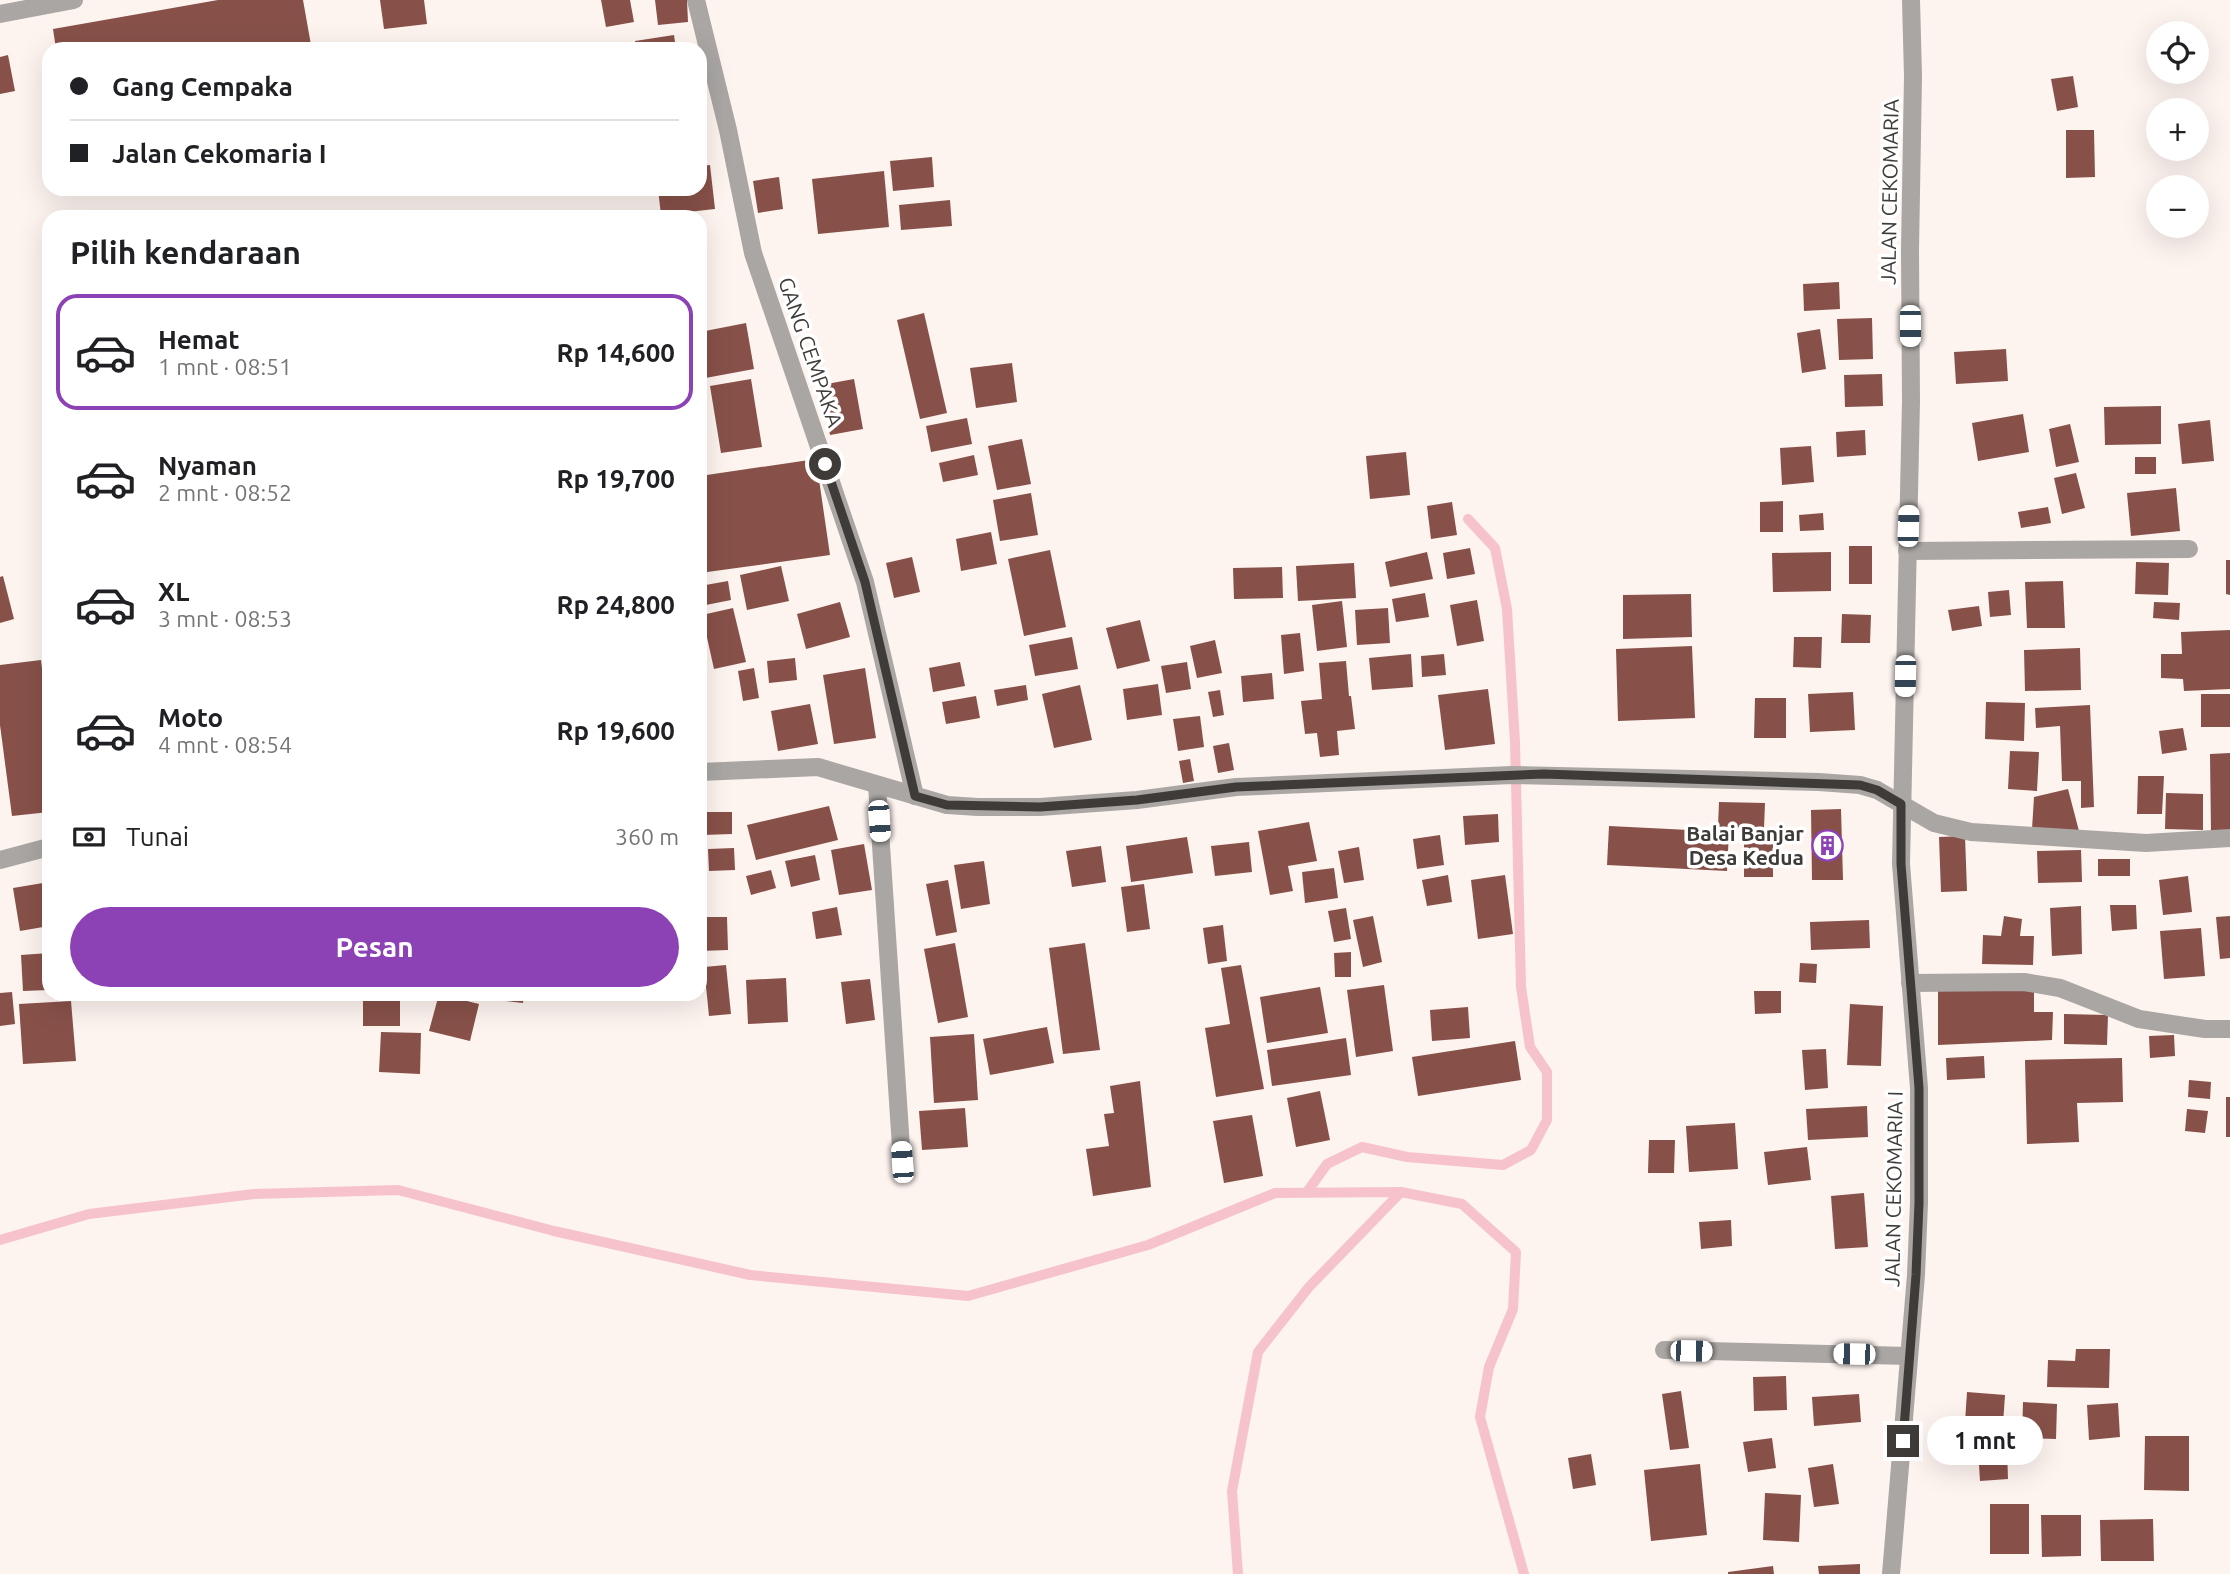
<!DOCTYPE html>
<html lang="id">
<head>
<meta charset="utf-8">
<style>
  body { margin:0; font-family:Ubuntu,sans-serif; background:#f2f2f2; color:#202124; height:100vh; display:flex; flex-direction:column; font-size:26px; white-space:nowrap }
  * { box-sizing:border-box; margin:0 }
  p { font-size:23px; color:#757577 }
  .icon { flex:none; width:38px; height:38px; fill:none; stroke:currentColor; stroke-width:2; stroke-linecap:round; stroke-linejoin:round }
  .map { position:relative; flex:1; overflow:hidden }
  .side { position:absolute; left:42px; top:210px; width:665px; height:791px; display:flex; flex-direction:column; background:#fff; border-radius:21px; box-shadow:0 7px 28px #0002 }
  .side>* { flex:none }
  .top-card { position:absolute; left:42px; top:42px; width:665px; height:154px; border-radius:21px; box-shadow:0 7px 28px #0002; display:grid; align-content:center; height:154px; padding:0 28px; background:#fff }
  .tools { position:absolute; left:2146px; top:21px; display:grid; gap:14px }
  .tools a { display:grid; place-items:center; width:63px; height:63px; border-radius:50%; background:#fff; box-shadow:0 7px 28px #0002; font-size:35px }
  .end { position:absolute; width:32px; height:32px; margin:-16px; border:9px solid #3f3b39; background:#fff; box-shadow:0 0 0 4px #fff }
  .from { border-radius:50% }
  .bubble { position:absolute; height:49px; border-radius:24px; background:#fff; box-shadow:0 7px 28px #0002; font-size:23px; font-weight:700; line-height:49px; text-align:center }
  .car { position:absolute; width:21px; height:42px; margin:-21px -10px; border-radius:9px; box-shadow:0 0 5px 2px #0007; background:linear-gradient(#fff 24%,#345 0 40%,#fff 0 76%,#345 0 86%,#fff 0) }
  .top-card b { display:flex; align-items:center; gap:24px; height:66px; font-size:26px }
  .top-card b+b { border-top:2px solid #e0e0e0 }
  .top-card i { width:18px; height:18px; background:#202124 }
  ul { padding:0; list-style:none }
  li { display:flex; align-items:center; gap:21px; height:116px; margin:0 14px 10px; padding:0 14px; border:4px solid transparent; border-radius:21px }
  li div { flex:1 }
  li b { display:block; font-size:26px }
  li em { font-style:normal; font-weight:700 }
  li.current { border-color:#8c42b4 }
  li>.icon { width:63px; height:63px; stroke-width:1.5 }
  h2 { padding:0 28px; font-size:32px; line-height:84px }
  .pay { display:flex; align-items:center; gap:18px; height:77px; padding:0 28px; font-size:26px }
  .pay p { margin-inline-start:auto }
  .button { display:flex; gap:14px; margin-top:auto; padding:14px 28px }
  .button a { flex:1; height:80px; border-radius:42px; background:#8c42b4; color:#fff; font-size:28px; font-weight:700; line-height:80px; text-align:center }
  .map>svg:first-child { display:block }
</style>
</head>
<body>
<div class="map">
<svg width="2230" height="1574" viewBox="0 0 2230 1574">
  <rect width="100%" height="100%" fill="#fdf3ef"/>
  <g fill="none" stroke-linecap="round" stroke-linejoin="round">
    <g stroke="#f7c3ca" stroke-width="10">
      <polyline points="1307,1192 1327,1164 1362,1147 1407,1157 1503,1165 1531,1150 1547,1120 1547,1072 1530,1047 1521,987 1515,742 1507,609 1495,548 1468,519"/>
      <polyline points="0,1240 89,1214 254,1194 398,1190 554,1231 750,1275 968,1296 1148,1245 1275,1193 1401,1192 1462,1204 1516,1252 1513,1309 1489,1367 1480,1417 1524,1574"/>
      <polyline points="1238,1574 1232,1491 1258,1352 1309,1287 1401,1192"/>
    </g>
  </g>
  <g fill="#875149">
    <polygon points="303,0 311,45 285,49 56,49 53,29 218,0"/>
    <polygon points="380,0 424,0 427,24 384,29"/>
    <polygon points="601,0 630,0 634,22 606,27"/>
    <polygon points="655,0 687,0 688,22 658,25"/>
    <polygon points="674,35 676,49 636,49 635,41"/>
    <polygon points="8,55 15,91 0,94 0,57"/>
    <polygon points="2073,76 2078,107 2057,111 2051,79"/>
    <polygon points="2066,130 2094,130 2095,177 2066,178"/>
    <polygon points="932,157 934,187 893,191 890,161"/>
    <polygon points="710,165 715,209 661,215 658,189 700,189 700,166"/>
    <polygon points="884,171 889,227 818,234 812,179"/>
    <polygon points="779,177 783,209 758,213 753,181"/>
    <polygon points="950,200 952,226 901,230 899,205"/>
    <polygon points="1839,282 1840,309 1804,311 1803,284"/>
    <polygon points="924,313 947,413 920,419 897,320"/>
    <polygon points="1872,318 1873,359 1839,360 1837,319"/>
    <polygon points="746,323 754,369 700,379 700,332"/>
    <polygon points="1820,329 1826,369 1802,373 1797,333"/>
    <polygon points="2006,349 2008,381 1956,384 1954,352"/>
    <polygon points="1012,363 1017,402 976,408 970,368"/>
    <polygon points="1882,374 1883,406 1845,407 1844,375"/>
    <polygon points="751,379 762,447 721,453 710,386"/>
    <polygon points="854,379 863,429 830,435 821,385"/>
    <polygon points="2161,406 2161,444 2105,445 2104,407"/>
    <polygon points="2023,414 2029,452 1978,461 1972,423"/>
    <polygon points="967,418 972,444 931,452 926,426"/>
    <polygon points="2210,420 2214,461 2182,464 2178,424"/>
    <polygon points="2070,424 2079,462 2056,467 2049,429"/>
    <polygon points="1865,430 1866,455 1837,457 1836,432"/>
    <polygon points="1022,439 1031,484 997,490 988,446"/>
    <polygon points="1811,446 1814,482 1782,485 1780,448"/>
    <polygon points="1406,452 1410,495 1370,499 1366,456"/>
    <polygon points="974,455 978,475 943,482 939,463"/>
    <rect x="2135" y="457" width="21" height="17"/>
    <polygon points="816,459 830,555 700,573 700,476"/>
    <polygon points="2076,473 2085,508 2062,514 2054,478"/>
    <polygon points="2176,488 2180,531 2131,536 2127,493"/>
    <polygon points="1031,493 1038,535 1000,541 993,500"/>
    <polygon points="1783,501 1783,532 1760,532 1760,502"/>
    <polygon points="1452,502 1457,535 1431,539 1427,506"/>
    <polygon points="2048,507 2051,523 2021,528 2018,512"/>
    <polygon points="1823,513 1824,530 1800,531 1799,515"/>
    <polygon points="991,532 997,564 961,571 956,539"/>
    <rect x="1849" y="546" width="23" height="38"/>
    <polygon points="1470,548 1475,574 1447,579 1443,553"/>
    <polygon points="1050,550 1066,627 1024,636 1008,559"/>
    <polygon points="1427,552 1433,579 1390,587 1385,562"/>
    <polygon points="1831,552 1831,591 1773,592 1772,553"/>
    <polygon points="912,557 920,592 894,598 886,563"/>
    <polygon points="2226,560 2230,560 2230,595 2226,594"/>
    <polygon points="2136,562 2169,563 2168,595 2135,594"/>
    <polygon points="1354,563 1356,598 1298,601 1296,566"/>
    <polygon points="781,566 789,601 747,610 740,575"/>
    <polygon points="1282,567 1283,598 1234,599 1233,568"/>
    <polygon points="3,576 14,619 0,623 0,577"/>
    <polygon points="728,581 731,600 701,606 700,586"/>
    <polygon points="2063,581 2065,628 2027,628 2025,582"/>
    <polygon points="2009,590 2011,615 1990,617 1988,592"/>
    <polygon points="1425,593 1429,617 1396,622 1392,599"/>
    <polygon points="1691,594 1692,637 1623,639 1623,595"/>
    <polygon points="1477,600 1484,641 1457,646 1450,605"/>
    <polygon points="1342,601 1347,647 1317,651 1312,605"/>
    <polygon points="840,602 850,637 806,649 797,614"/>
    <polygon points="2154,602 2180,603 2179,620 2153,618"/>
    <polygon points="1979,606 1982,626 1952,631 1948,610"/>
    <polygon points="733,608 746,662 714,669 702,615"/>
    <polygon points="1388,608 1390,643 1357,645 1355,610"/>
    <polygon points="1842,614 1871,615 1870,643 1841,643"/>
    <polygon points="1140,620 1150,661 1117,669 1106,628"/>
    <polygon points="2230,630 2230,689 2184,691 2183,679 2161,678 2161,654 2182,654 2181,632"/>
    <polygon points="1300,633 1304,671 1284,674 1281,635"/>
    <polygon points="1072,637 1078,669 1035,676 1029,645"/>
    <polygon points="1794,637 1822,637 1821,668 1793,667"/>
    <polygon points="1215,640 1222,673 1197,678 1190,646"/>
    <polygon points="1692,646 1695,718 1618,721 1616,649"/>
    <polygon points="2080,648 2081,690 2025,691 2024,650"/>
    <polygon points="1411,654 1413,687 1372,690 1369,658"/>
    <polygon points="1444,654 1446,675 1422,677 1421,656"/>
    <polygon points="795,658 797,680 769,683 767,661"/>
    <polygon points="41,660 49,725 49,812 12,816 0,725 0,665"/>
    <polygon points="1346,661 1349,696 1351,696 1355,729 1337,731 1339,755 1320,757 1317,733 1305,734 1301,701 1322,699 1319,663"/>
    <polygon points="960,662 965,686 933,692 929,668"/>
    <polygon points="1187,662 1191,689 1166,693 1161,666"/>
    <polygon points="754,668 759,698 743,701 738,671"/>
    <polygon points="865,668 876,738 834,744 823,675"/>
    <polygon points="1272,673 1274,699 1243,702 1241,676"/>
    <polygon points="1158,684 1162,715 1127,720 1123,689"/>
    <polygon points="1026,685 1028,700 997,706 994,690"/>
    <polygon points="1080,685 1092,740 1054,748 1042,694"/>
    <polygon points="1488,689 1495,744 1445,750 1438,695"/>
    <polygon points="1220,690 1224,715 1213,717 1208,692"/>
    <polygon points="1853,692 1855,730 1810,732 1808,694"/>
    <rect x="2201" y="694" width="29" height="33"/>
    <polygon points="976,696 980,718 946,724 942,702"/>
    <polygon points="1755,698 1786,698 1786,738 1754,738"/>
    <polygon points="1986,702 2025,703 2024,741 1985,739"/>
    <polygon points="810,704 818,744 778,751 771,711"/>
    <polygon points="2090,705 2094,807 2081,808 2081,781 2062,781 2060,726 2036,728 2035,708"/>
    <polygon points="1200,716 1204,747 1178,751 1173,719"/>
    <polygon points="2183,728 2187,750 2162,754 2159,731"/>
    <polygon points="1229,743 1234,770 1218,773 1213,746"/>
    <polygon points="2010,751 2039,752 2037,791 2008,789"/>
    <polygon points="2230,753 2230,831 2211,832 2210,754"/>
    <polygon points="1190,759 1194,781 1183,783 1179,761"/>
    <polygon points="2138,776 2164,776 2162,814 2137,814"/>
    <polygon points="2068,789 2079,831 2032,829 2034,797"/>
    <polygon points="2166,793 2203,794 2203,830 2165,829"/>
    <polygon points="1719,802 1765,803 1764,828 1718,827"/>
    <polygon points="829,806 838,840 756,860 747,825"/>
    <polygon points="1841,809 1843,880 1812,880 1811,810"/>
    <polygon points="702,812 732,812 732,834 702,835"/>
    <polygon points="1498,814 1499,842 1465,845 1463,816"/>
    <polygon points="1309,822 1317,861 1288,866 1293,891 1270,895 1258,831"/>
    <polygon points="1609,826 1729,832 1727,871 1607,865"/>
    <polygon points="1440,835 1444,865 1417,869 1413,839"/>
    <polygon points="1965,836 1967,891 1941,892 1939,837"/>
    <polygon points="1187,837 1193,873 1131,882 1126,846"/>
    <polygon points="1773,840 1773,877 1744,877 1744,841"/>
    <polygon points="1249,842 1252,872 1215,876 1211,846"/>
    <polygon points="864,844 872,890 839,895 831,850"/>
    <polygon points="1101,846 1106,882 1072,887 1066,851"/>
    <polygon points="1359,847 1364,880 1344,883 1338,851"/>
    <polygon points="734,848 735,870 709,871 708,849"/>
    <polygon points="2081,850 2082,882 2038,883 2037,851"/>
    <polygon points="815,855 820,880 791,887 785,861"/>
    <rect x="2098" y="859" width="32" height="17"/>
    <polygon points="984,861 990,904 961,909 954,865"/>
    <polygon points="1334,868 1338,898 1305,903 1302,872"/>
    <polygon points="771,870 776,888 751,895 746,876"/>
    <polygon points="1448,875 1452,902 1427,906 1422,880"/>
    <polygon points="1505,875 1513,934 1478,939 1471,880"/>
    <polygon points="2188,876 2192,912 2163,915 2159,880"/>
    <polygon points="948,880 957,932 936,936 926,884"/>
    <polygon points="49,882 49,926 20,931 13,888"/>
    <polygon points="1144,884 1150,929 1127,932 1121,887"/>
    <polygon points="2110,905 2136,905 2137,929 2112,931"/>
    <polygon points="2081,906 2082,954 2052,956 2050,908"/>
    <polygon points="837,907 842,935 816,939 812,912"/>
    <polygon points="1346,908 1351,939 1334,942 1328,911"/>
    <polygon points="1373,916 1382,962 1363,967 1353,920"/>
    <polygon points="2004,916 2022,919 2020,936 2034,936 2033,965 1982,964 1983,935 2001,936"/>
    <polygon points="2230,916 2230,958 2220,959 2216,917"/>
    <polygon points="700,917 727,917 728,950 700,951"/>
    <polygon points="1869,920 1870,948 1811,950 1810,922"/>
    <polygon points="1223,925 1227,961 1208,964 1203,928"/>
    <polygon points="2201,928 2205,976 2164,979 2160,931"/>
    <polygon points="955,943 968,1017 938,1023 924,949"/>
    <polygon points="1085,943 1100,1050 1063,1054 1049,948"/>
    <polygon points="1351,952 1351,977 1335,977 1334,953"/>
    <polygon points="49,953 49,990 23,991 21,955"/>
    <polygon points="1800,963 1817,964 1816,983 1799,982"/>
    <polygon points="726,965 731,1014 709,1016 704,967"/>
    <polygon points="1241,965 1264,1089 1216,1097 1205,1028 1230,1024 1221,968"/>
    <polygon points="786,978 788,1022 748,1024 746,980"/>
    <polygon points="870,979 875,1020 846,1024 841,982"/>
    <polygon points="1384,985 1393,1051 1356,1057 1347,990"/>
    <polygon points="1320,987 1328,1033 1267,1043 1260,997"/>
    <polygon points="1754,991 1781,991 1781,1013 1755,1014"/>
    <polygon points="1938,991 2034,991 2034,1012 2053,1012 2052,1040 1938,1045"/>
    <polygon points="12,992 15,1024 0,1026 0,993"/>
    <polygon points="439,994 479,1004 470,1041 429,1031"/>
    <polygon points="483,994 524,994 523,1003 482,998"/>
    <polygon points="400,996 400,1026 363,1026 363,997"/>
    <polygon points="71,1001 76,1061 23,1064 19,1004"/>
    <polygon points="1850,1004 1883,1006 1881,1066 1847,1065"/>
    <polygon points="1468,1007 1470,1038 1432,1041 1430,1010"/>
    <polygon points="2064,1014 2108,1015 2107,1045 2064,1044"/>
    <polygon points="1047,1027 1054,1063 990,1075 983,1039"/>
    <polygon points="381,1032 421,1033 420,1074 379,1072"/>
    <polygon points="974,1034 978,1100 934,1103 930,1037"/>
    <polygon points="2174,1035 2175,1056 2150,1058 2149,1036"/>
    <polygon points="1346,1038 1351,1075 1272,1086 1267,1050"/>
    <polygon points="1515,1041 1521,1080 1418,1096 1412,1057"/>
    <polygon points="1826,1049 1828,1088 1805,1090 1802,1050"/>
    <polygon points="1984,1056 1985,1078 1947,1080 1946,1058"/>
    <polygon points="2122,1058 2123,1102 2077,1103 2079,1142 2027,1144 2025,1060"/>
    <polygon points="2189,1080 2211,1082 2210,1099 2188,1097"/>
    <polygon points="1140,1081 1151,1187 1093,1196 1086,1149 1109,1146 1104,1114 1114,1113 1110,1086"/>
    <polygon points="1320,1091 1330,1140 1296,1147 1287,1098"/>
    <rect x="2226" y="1097" width="4" height="40"/>
    <polygon points="1867,1106 1868,1137 1808,1140 1806,1109"/>
    <polygon points="965,1108 968,1147 922,1150 919,1111"/>
    <polygon points="2187,1109 2208,1111 2205,1133 2185,1131"/>
    <polygon points="1252,1115 1263,1176 1224,1183 1213,1121"/>
    <polygon points="1735,1123 1738,1169 1689,1172 1686,1126"/>
    <polygon points="1649,1140 1675,1140 1674,1173 1648,1173"/>
    <polygon points="1807,1147 1811,1180 1768,1185 1764,1152"/>
    <polygon points="1864,1193 1868,1247 1835,1249 1831,1196"/>
    <polygon points="1731,1220 1732,1246 1701,1249 1699,1222"/>
    <polygon points="2076,1349 2110,1349 2109,1388 2047,1387 2048,1360 2075,1361"/>
    <polygon points="1786,1376 1787,1410 1754,1411 1753,1377"/>
    <polygon points="1681,1391 1689,1448 1670,1450 1662,1394"/>
    <polygon points="1967,1392 2005,1395 2002,1439 1964,1437"/>
    <polygon points="1859,1394 1861,1422 1814,1426 1812,1397"/>
    <polygon points="2023,1402 2057,1404 2056,1439 2022,1438"/>
    <polygon points="2118,1403 2120,1437 2089,1440 2087,1405"/>
    <polygon points="2145,1436 2189,1436 2189,1491 2144,1490"/>
    <polygon points="1772,1438 1776,1468 1748,1472 1743,1442"/>
    <polygon points="2007,1448 2008,1479 1980,1481 1978,1449"/>
    <polygon points="1591,1454 1596,1485 1573,1489 1568,1458"/>
    <polygon points="1700,1464 1707,1535 1651,1541 1644,1470"/>
    <polygon points="1833,1464 1839,1504 1814,1507 1808,1468"/>
    <polygon points="1765,1493 1801,1495 1799,1542 1763,1540"/>
    <rect x="1990" y="1504" width="39" height="50"/>
    <polygon points="2041,1515 2081,1515 2081,1556 2042,1557"/>
    <polygon points="2153,1519 2154,1561 2101,1561 2100,1520"/>
    <polygon points="1860,1564 1860,1574 1819,1574 1818,1566"/>
    <polygon points="1773,1566 1774,1574 1728,1574 1728,1572"/>
  </g>
  <g fill="none" stroke-linecap="round" stroke-linejoin="round">
    <g stroke="#a9a6a3" stroke-width="18">
      <polyline points="696,0 728,130 753,253 865,582 915,796"/>
      <polyline points="0,14 74,0"/>
      <polyline points="1907,551 2189,549"/>
      <polyline points="700,772 818,767 947,805 978,807 1040,807 1137,800 1236,787 1512,775 1819,782 1860,785 1877,790 1934,823 1971,832 2146,843 2230,838"/>
      <polyline points="877,785 902,1162"/>
      <polyline points="0,860 49,847"/>
      <polyline points="1910,983 2024,982 2060,988 2139,1019 2205,1029 2230,1029"/>
      <polyline points="1664,1350 1909,1356"/>
      <polyline points="1891,1574 1916,1275 1919,1203 1919,1088 1901,864 1911,401 1910,250 1913,76 1911,0"/>
    </g>
  </g>
  <g fill="none" stroke-linecap="round" stroke-linejoin="round">
    <polyline stroke="#3f3b39" stroke-width="9" points="825,464 865,582 915,796 947,805 1040,807 1137,800 1236,787 1544,774 1860,785 1877,790 1901,804 1901,864 1919,1088 1919,1203 1916,1275 1903,1441"/>
  </g>
  <defs>
    <symbol id="building-ring" viewBox="-11 -11 22 22"><circle r="9.5" fill="#fff" stroke="#8c42b4" stroke-width="1.5"/><path d="M-4-6H4V6H1V3H-1V6H-4ZM-2.5-4.3h1.7v1.8h-1.7ZM.8-4.3h1.7v1.8H.8ZM-2.5-1h1.7V.8h-1.7ZM.8-1h1.7V.8H.8Z" fill="#8c42b4"/></symbol>
  </defs>
  <g fill-rule="evenodd">
    <use href="#building-ring" x="1810" y="828" width="35" height="35"/>
  </g>
  <g text-anchor="middle" dominant-baseline="central" stroke-width="7" stroke-linejoin="round" paint-order="stroke">
    <g font-size="21" fill="#3f3b39" stroke="#fff">
      <text transform="translate(1889 192) rotate(-89)">JALAN CEKOMARIA</text>
      <text transform="translate(811 352) rotate(71)">GANG CEMPAKA</text>
      <text transform="translate(1893 1189) rotate(-89)">JALAN CEKOMARIA I</text>
    </g>
    <g font-size="21" font-weight="bold" fill="#3f3b39" stroke="#fff" text-anchor="end">
      <text x="1804" y="833">Balai Banjar<tspan x="1804" dy="24">Desa Kedua</tspan></text>
    </g>
  </g>
</svg>
<div class="tools">
<a><svg class="icon" aria-label="locate" viewBox="0 0 24 24"><circle cx="12" cy="12" r="6"/><path d="M12 2v4M12 18v4M2 12h4M18 12h4"/></svg></a>
<a>+</a>
<a>−</a>
</div>
<i class="end from" style="left:825px;top:464px"></i>
<i class="end" style="left:1903px;top:1441px"></i>
<div class="bubble" style="left:1927px;top:1416px;width:116px">1 mnt</div>
<i class="car" style="left:1910px;top:326px;rotate:180deg"></i>
<i class="car" style="left:1908px;top:526px;rotate:2deg"></i>
<i class="car" style="left:1905px;top:676px;rotate:181deg"></i>
<i class="car" style="left:879px;top:821px;rotate:176deg"></i>
<i class="car" style="left:902px;top:1162px;rotate:356deg"></i>
<i class="car" style="left:1691px;top:1351px;rotate:91deg"></i>
<i class="car" style="left:1854px;top:1354px;rotate:271deg"></i>
<div class="top-card">
<b><i class="from"></i>Gang Cempaka</b>
<b><i></i>Jalan Cekomaria I</b>
</div>
<section class="side">
<h2>Pilih kendaraan</h2>
<ul>
<li class="current"><svg class="icon" aria-label="car" viewBox="0 0 24 24"><path d="M5 17H2v-5l4-1 3-4h7l3 4 3 1v5h-3M9 17h6M6 11h13"/><circle cx="7" cy="17" r="2"/><circle cx="17" cy="17" r="2"/></svg><div><b>Hemat</b><p>1 mnt · 08:51</p></div><em>Rp 14,600</em></li>
<li><svg class="icon" aria-label="car" viewBox="0 0 24 24"><path d="M5 17H2v-5l4-1 3-4h7l3 4 3 1v5h-3M9 17h6M6 11h13"/><circle cx="7" cy="17" r="2"/><circle cx="17" cy="17" r="2"/></svg><div><b>Nyaman</b><p>2 mnt · 08:52</p></div><em>Rp 19,700</em></li>
<li><svg class="icon" aria-label="car" viewBox="0 0 24 24"><path d="M5 17H2v-5l4-1 3-4h7l3 4 3 1v5h-3M9 17h6M6 11h13"/><circle cx="7" cy="17" r="2"/><circle cx="17" cy="17" r="2"/></svg><div><b>XL</b><p>3 mnt · 08:53</p></div><em>Rp 24,800</em></li>
<li><svg class="icon" aria-label="car" viewBox="0 0 24 24"><path d="M5 17H2v-5l4-1 3-4h7l3 4 3 1v5h-3M9 17h6M6 11h13"/><circle cx="7" cy="17" r="2"/><circle cx="17" cy="17" r="2"/></svg><div><b>Moto</b><p>4 mnt · 08:54</p></div><em>Rp 19,600</em></li>
</ul>
<div class="pay"><svg class="icon" aria-label="cash" viewBox="0 0 24 24"><path d="M3 7h18v10H3z"/><circle cx="12" cy="12" r="2"/></svg>Tunai<p>360 m</p></div>
<div class="button"><a>Pesan</a></div>
</section>
</div>
</body>
</html>
